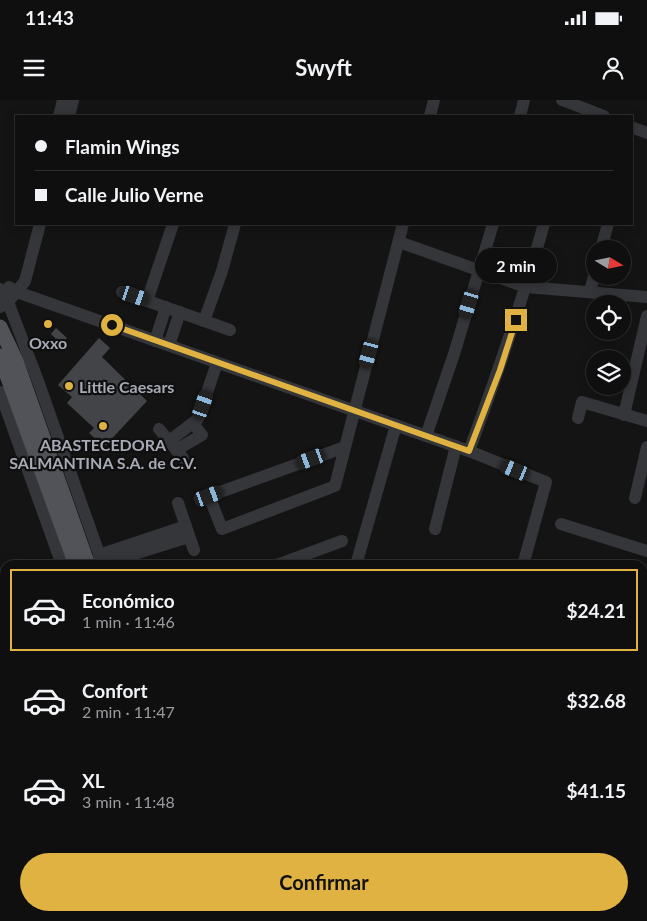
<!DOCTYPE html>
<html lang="es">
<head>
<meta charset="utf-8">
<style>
  body { margin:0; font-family:Lato,sans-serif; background:#181819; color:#f1f3f6; height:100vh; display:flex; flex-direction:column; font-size:19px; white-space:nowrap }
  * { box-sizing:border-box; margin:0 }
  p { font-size:16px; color:#9b9c9f }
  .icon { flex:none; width:28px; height:28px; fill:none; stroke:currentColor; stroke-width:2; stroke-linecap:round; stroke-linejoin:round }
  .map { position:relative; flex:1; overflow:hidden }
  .sheet { position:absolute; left:0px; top:460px; width:648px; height:361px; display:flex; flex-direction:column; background:#0f0f10; border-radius:15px 15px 0 0; box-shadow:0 2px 12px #0003,0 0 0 1px #2f2f30 }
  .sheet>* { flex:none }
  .banner { position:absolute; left:15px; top:15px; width:618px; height:110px; border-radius:0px; box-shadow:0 2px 12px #0003,0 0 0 1px #2f2f30; display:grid; align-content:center; height:110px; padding:0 20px; background:#0f0f10 }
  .needle { width:32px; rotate:100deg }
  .fabs { position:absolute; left:586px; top:140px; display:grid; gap:10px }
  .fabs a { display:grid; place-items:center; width:45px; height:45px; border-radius:50%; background:#0f0f10; box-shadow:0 2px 12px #0003,0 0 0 1px #2f2f30; font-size:25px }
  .end { position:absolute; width:22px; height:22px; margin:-11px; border:6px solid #e0b241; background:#111; box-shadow:0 0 0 2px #111 }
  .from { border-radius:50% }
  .bubble { position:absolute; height:35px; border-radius:18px; background:#0f0f10; box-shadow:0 2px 12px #0003,0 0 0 1px #2f2f30; font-size:16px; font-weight:700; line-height:35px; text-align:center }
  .car { position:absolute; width:15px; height:30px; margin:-15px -8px; border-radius:6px; box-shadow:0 0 4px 1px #0007; background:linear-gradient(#222 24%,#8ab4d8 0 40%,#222 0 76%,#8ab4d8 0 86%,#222 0) }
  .banner b { display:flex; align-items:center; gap:18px; height:48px; font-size:19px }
  .banner b+b { border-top:1px solid #2f2f30 }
  .banner i { width:12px; height:12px; background:#f1f3f6 }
  ul { padding:9px 0 0; list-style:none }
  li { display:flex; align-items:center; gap:15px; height:82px; margin:0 10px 8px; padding:0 10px; border:2px solid transparent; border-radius:0px }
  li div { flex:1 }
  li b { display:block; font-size:19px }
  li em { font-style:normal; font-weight:700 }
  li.selected { border-color:#e0b241 }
  li>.icon { width:45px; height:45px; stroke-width:1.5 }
  .cta { display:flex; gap:10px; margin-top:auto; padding:10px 20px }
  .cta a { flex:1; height:58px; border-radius:30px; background:#e0b241; color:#111; font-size:20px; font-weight:700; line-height:58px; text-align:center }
  .status { display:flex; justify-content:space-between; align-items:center; height:35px; padding:0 25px; background:#0f0f10; direction:ltr }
  .status svg { height:14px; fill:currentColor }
  header { display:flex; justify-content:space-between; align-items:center; height:65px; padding:0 20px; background:#0f0f10; font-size:22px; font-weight:700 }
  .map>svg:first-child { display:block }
</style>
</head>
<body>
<div class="status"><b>11:43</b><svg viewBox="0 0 49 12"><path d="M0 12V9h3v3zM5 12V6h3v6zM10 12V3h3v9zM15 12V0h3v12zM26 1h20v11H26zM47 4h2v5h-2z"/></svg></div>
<header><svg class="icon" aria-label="menu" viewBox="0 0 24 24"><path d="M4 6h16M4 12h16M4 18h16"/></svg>Swyft<svg class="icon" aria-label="person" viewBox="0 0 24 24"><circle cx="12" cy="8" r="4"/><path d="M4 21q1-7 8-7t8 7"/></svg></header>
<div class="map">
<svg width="647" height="821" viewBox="0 0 647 821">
  <rect width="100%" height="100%" fill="#141415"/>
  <g fill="#434448">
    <polygon points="56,228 67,238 61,244 51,234"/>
    <polygon points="99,238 110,248 102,257 147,301 104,347 89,333 94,328 67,303 72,297 58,285"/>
  </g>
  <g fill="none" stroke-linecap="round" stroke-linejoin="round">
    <g stroke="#35363a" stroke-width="12">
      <polyline points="562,0 604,16"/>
      <polyline points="59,16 63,0"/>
      <polyline points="69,16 73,0"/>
      <polyline points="430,16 434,0"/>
      <polyline points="520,16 524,0"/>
      <polyline points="631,27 647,33"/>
      <polyline points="399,142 526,187 647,197"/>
      <polyline points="601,149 608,124"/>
      <polyline points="9,187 17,192 469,351 546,382 523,465"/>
      <polyline points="0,189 8,202 38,281 103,465"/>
      <polyline points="122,192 230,230"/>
      <polyline points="590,192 595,172"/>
      <polyline points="147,201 173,124"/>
      <polyline points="0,207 8,202 25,181 40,124"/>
      <polyline points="204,221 222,171 235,124"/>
      <polyline points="155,241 166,207"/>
      <polyline points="169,245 180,212"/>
      <polyline points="0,292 62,465"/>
      <polyline points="624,315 647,216"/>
      <polyline points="578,318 582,302 647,321"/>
      <polyline points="159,329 183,358"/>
      <polyline points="426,336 454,254 493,124"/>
      <polyline points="169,341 198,319 217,263"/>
      <polyline points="345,347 209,396 222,429 335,386 403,124"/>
      <polyline points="176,350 202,335 193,323"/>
      <path d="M469,351C497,276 522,201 544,124"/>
      <polyline points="635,398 647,347"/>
      <polyline points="178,403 194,450"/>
      <polyline points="561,424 647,451"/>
      <polyline points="435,429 456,346"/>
      <polyline points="99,455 186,426"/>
      <polyline points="102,464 189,437"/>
      <polyline points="277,465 342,441"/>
      <polyline points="356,465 396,325"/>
      <polyline points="642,518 647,519"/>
      <polyline points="642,584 647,585"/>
      <polyline points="642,652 647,653"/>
      <polyline points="642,729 647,730"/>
      <polyline points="0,731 5,732"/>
      <polyline points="0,794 5,795"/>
      <polyline points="642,795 647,779"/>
      <polyline points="67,816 70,821"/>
      <polyline points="118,816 121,821"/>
      <polyline points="229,816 231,821"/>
      <polyline points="416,816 431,821"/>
      <polyline points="535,816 541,819"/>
      <polyline points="100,821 110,816"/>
      <polyline points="176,821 186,816"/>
      <polyline points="584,821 585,816"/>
      <polyline points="635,821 637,816"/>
    </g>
    <g stroke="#525359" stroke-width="15">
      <polyline points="0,227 16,261 88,465"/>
      <polyline points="0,256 76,465"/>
      <polyline points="202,816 204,821"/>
      <polyline points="215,816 218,821"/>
    </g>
  </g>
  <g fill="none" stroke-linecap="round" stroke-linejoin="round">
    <polyline stroke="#e0b241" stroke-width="6" points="112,225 469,351 500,270 516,220"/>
  </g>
  <g fill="#e0b241" stroke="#0f0f10" stroke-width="2">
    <circle cx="48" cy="224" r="5"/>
    <circle cx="69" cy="286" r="5"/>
    <circle cx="103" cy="326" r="5"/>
  </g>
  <g text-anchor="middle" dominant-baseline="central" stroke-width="4.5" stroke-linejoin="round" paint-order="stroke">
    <g font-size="16" font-weight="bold" fill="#a7aab4" stroke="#0f0f10">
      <text x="48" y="242">Oxxo</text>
      <text x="79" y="286" text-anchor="start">Little Caesars</text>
      <text x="103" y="344">ABASTECEDORA<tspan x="103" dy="18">SALMANTINA S.A. de C.V.</tspan></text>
    </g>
  </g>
</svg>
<div class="fabs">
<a><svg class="needle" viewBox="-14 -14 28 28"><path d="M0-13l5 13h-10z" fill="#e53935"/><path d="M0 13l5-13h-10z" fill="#9b9c9f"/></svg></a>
<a><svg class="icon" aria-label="locate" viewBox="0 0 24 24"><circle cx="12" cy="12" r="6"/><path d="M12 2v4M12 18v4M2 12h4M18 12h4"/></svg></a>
<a><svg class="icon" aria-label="layers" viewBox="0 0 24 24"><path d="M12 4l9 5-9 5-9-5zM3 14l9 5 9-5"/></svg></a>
</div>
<i class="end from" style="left:112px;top:225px"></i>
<i class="end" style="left:516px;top:220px"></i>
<div class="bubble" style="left:475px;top:148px;width:82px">2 min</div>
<i class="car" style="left:135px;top:196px;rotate:109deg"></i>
<i class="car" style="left:469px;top:204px;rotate:197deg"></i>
<i class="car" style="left:369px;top:254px;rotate:195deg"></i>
<i class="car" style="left:203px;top:305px;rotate:19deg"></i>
<i class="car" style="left:311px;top:359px;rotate:250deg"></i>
<i class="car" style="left:515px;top:370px;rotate:292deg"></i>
<i class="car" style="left:209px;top:396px;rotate:70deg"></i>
<div class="banner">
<b><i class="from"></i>Flamin Wings</b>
<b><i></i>Calle Julio Verne</b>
</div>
<section class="sheet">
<ul>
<li class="selected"><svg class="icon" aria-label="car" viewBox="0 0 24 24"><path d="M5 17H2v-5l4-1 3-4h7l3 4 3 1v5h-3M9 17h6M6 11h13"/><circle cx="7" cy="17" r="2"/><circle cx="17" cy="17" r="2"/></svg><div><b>Económico</b><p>1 min · 11:46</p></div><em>$24.21</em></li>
<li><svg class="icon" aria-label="car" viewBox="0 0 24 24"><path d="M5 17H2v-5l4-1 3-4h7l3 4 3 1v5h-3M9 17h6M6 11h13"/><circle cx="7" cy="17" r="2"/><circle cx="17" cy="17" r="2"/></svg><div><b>Confort</b><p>2 min · 11:47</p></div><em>$32.68</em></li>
<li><svg class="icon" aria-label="car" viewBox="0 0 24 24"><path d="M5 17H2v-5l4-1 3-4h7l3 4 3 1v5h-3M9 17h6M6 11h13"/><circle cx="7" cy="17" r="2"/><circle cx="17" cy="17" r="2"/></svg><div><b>XL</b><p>3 min · 11:48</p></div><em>$41.15</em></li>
</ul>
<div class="cta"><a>Confirmar</a></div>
</section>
</div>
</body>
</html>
